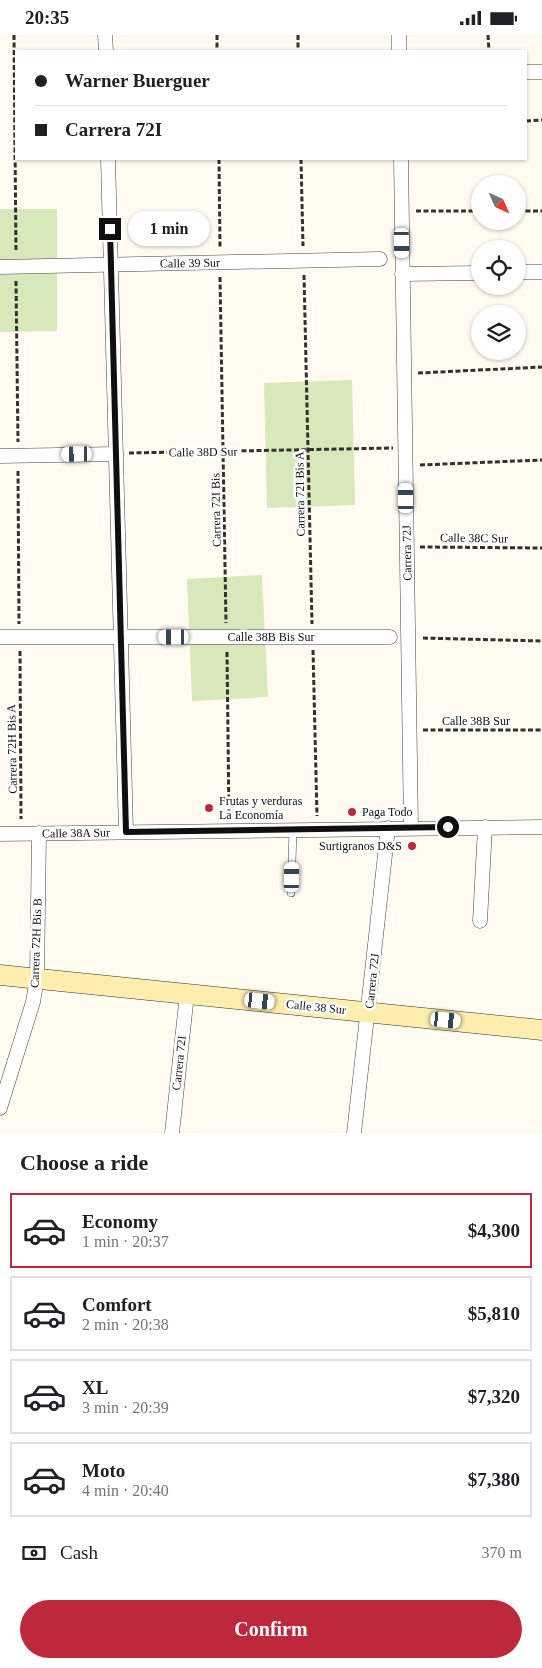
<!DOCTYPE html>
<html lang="en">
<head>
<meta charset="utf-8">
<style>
  body { margin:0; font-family:"Times New Roman",serif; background:#f2f2f2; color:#202124; height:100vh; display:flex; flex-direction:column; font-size:19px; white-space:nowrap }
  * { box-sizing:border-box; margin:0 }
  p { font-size:16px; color:#757577 }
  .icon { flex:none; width:28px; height:28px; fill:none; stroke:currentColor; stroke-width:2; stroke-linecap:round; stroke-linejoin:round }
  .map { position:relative; height:1098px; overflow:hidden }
  .sheet { display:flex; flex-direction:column; background:#fff; flex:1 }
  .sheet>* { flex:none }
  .top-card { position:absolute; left:15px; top:15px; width:512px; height:110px; border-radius:0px; box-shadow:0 1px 4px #0004; display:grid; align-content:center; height:110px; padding:0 20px; background:#fff }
  .needle { width:32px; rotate:135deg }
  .buttons { position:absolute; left:471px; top:140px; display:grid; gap:10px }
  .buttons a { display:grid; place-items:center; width:55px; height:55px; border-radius:50%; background:#fff; box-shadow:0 1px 4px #0004; font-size:25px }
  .end { position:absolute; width:22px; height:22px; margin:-11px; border:6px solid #0f0f0f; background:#fff; box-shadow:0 0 0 2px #fff }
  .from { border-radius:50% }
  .bubble { position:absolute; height:35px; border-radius:18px; background:#fff; box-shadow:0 1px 4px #0004; font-size:16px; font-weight:600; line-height:35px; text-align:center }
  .car { position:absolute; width:15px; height:30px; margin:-15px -8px; border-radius:6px; box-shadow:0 0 4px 1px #0007; background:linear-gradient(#fff 24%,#345 0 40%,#fff 0 76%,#345 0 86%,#fff 0) }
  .top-card b { display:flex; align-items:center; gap:18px; height:48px; font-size:19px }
  .top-card b+b { border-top:1px solid #e0e0e0 }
  .top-card i { width:12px; height:12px; background:#202124 }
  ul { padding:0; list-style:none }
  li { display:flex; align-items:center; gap:15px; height:75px; margin:0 10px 8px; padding:0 10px; border:2px solid #e0e0e0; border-radius:0px }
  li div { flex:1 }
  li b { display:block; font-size:19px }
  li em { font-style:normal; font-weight:600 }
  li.active { border-color:#bd283c }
  li>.icon { width:45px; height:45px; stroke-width:1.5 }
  h2 { padding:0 20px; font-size:22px; line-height:60px }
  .pay { display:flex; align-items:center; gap:12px; height:55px; padding:0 20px; font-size:19px }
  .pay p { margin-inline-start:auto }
  .button { display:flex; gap:10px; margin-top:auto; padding:10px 20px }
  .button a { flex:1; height:58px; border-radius:30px; background:#bd283c; color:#fff; font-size:20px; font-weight:600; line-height:58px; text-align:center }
  .status { display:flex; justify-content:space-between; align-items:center; height:35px; padding:0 25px; background:#fff; direction:ltr }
  .status svg { height:14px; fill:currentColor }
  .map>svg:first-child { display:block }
</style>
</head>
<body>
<div class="status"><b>20:35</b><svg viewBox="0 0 49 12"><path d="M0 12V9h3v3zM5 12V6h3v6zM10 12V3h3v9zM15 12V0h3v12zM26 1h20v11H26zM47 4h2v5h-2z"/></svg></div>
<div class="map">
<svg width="542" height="1098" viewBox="0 0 542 1098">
  <rect width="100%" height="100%" fill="#fffbf1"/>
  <g fill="#d7e9bb">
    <polygon points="0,174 57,174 57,296 0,297"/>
    <polygon points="352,345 355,470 267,473 264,348"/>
    <polygon points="262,540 268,662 192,666 187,544"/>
  </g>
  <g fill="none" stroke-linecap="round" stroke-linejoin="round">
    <defs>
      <polyline id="lane" points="291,858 293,795"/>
      <g id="street">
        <polyline points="105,0 106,16"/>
        <polyline points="399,0 399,16"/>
        <polyline points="526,37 542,37"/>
        <polyline points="108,124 126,797"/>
        <polyline points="401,124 411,793"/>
        <polyline points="0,232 380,224"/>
        <polyline points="518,237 542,237"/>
        <polyline points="402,239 480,238"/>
        <polyline points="0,421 116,419"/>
        <polyline points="0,602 390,602"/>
        <polyline points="0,799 542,792"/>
        <polyline points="480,886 485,792"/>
        <polyline points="0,1073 33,967 37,943 39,798"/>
        <polyline points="172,1098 187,959"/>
        <polyline points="354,1098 388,793"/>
      </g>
      <polyline id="secondary" points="0,940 542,995"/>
    </defs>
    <use href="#lane" stroke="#424242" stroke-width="8"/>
    <use href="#street" stroke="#424242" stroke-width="15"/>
    <use href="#secondary" stroke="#313131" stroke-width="21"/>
    <g stroke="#313131" stroke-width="3" stroke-dasharray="5 2.5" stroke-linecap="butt">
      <polyline points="14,0 16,217"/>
      <polyline points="217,0 217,16"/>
      <polyline points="298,0 298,16"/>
      <polyline points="488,0 489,16"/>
      <polyline points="526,86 542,85"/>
      <polyline points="219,124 220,213"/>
      <polyline points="301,124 303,211"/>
      <polyline points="416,176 480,176"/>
      <polyline points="518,176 542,176"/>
      <polyline points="304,240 312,589"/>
      <polyline points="220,242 226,588"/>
      <polyline points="16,246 18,407"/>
      <polyline points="418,338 542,332"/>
      <polyline points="129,418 393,413"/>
      <polyline points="420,430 542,425"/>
      <polyline points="18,436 19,589"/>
      <polyline points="420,512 542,513"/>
      <polyline points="423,603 542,606"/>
      <polyline points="313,615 317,781"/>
      <polyline points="20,616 21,784"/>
      <polyline points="227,617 229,783"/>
      <polyline points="423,695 542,695"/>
    </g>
    <use href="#lane" stroke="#fff" stroke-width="7"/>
    <use href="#street" stroke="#fff" stroke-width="14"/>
    <use href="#secondary" stroke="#fdeead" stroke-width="20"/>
  </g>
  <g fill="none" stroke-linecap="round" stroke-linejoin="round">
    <polyline stroke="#0f0f0f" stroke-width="6" points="110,194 126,797 448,792"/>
  </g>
  <g fill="#bd283c" stroke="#fff" stroke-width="2">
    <circle cx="209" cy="773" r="5"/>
    <circle cx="352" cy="777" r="5"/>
    <circle cx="412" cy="811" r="5"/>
  </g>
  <g text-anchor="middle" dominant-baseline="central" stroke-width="5" stroke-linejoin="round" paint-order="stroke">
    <g font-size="12" fill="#0f0f0f" stroke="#fff">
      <text transform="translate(190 228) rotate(-1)">Calle 39 Sur</text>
      <text transform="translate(203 417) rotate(-1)">Calle 38D Sur</text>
      <text transform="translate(300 459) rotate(-91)">Carrera 72I Bis A</text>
      <text transform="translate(216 475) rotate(-91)">Carrera 72I Bis</text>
      <text transform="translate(474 503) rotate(1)">Calle 38C Sur</text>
      <text transform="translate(407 518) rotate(-91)">Carrera 72J</text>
      <text x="271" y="602">Calle 38B Bis Sur</text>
      <text x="476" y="686">Calle 38B Sur</text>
      <text transform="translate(12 714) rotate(-91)">Carrera 72H Bis A</text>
      <text transform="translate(76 798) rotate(-1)">Calle 38A Sur</text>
      <text transform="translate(36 908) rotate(-88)">Carrera 72H Bis B</text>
      <text transform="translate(372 946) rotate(-84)">Carrera 72J</text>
      <text transform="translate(316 972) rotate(6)">Calle 38 Sur</text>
      <text transform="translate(179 1028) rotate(-84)">Carrera 72I</text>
    </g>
    <g font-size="12" fill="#0f0f0f" stroke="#fff" text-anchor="start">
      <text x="219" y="766">Frutas y verduras<tspan x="219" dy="14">La Economía</tspan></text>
      <text x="362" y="777">Paga Todo</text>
      <text x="402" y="811" text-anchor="end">Surtigranos D&amp;S</text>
    </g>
  </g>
</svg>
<div class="buttons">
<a><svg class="needle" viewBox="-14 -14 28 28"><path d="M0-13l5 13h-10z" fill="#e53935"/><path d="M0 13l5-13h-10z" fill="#757577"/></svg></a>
<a><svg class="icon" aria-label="locate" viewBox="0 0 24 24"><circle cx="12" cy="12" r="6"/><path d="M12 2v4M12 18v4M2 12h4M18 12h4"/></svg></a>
<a><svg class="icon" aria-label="layers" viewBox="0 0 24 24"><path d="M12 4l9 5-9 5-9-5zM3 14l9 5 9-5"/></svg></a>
</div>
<i class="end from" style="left:448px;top:792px"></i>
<i class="end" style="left:110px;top:194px"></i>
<div class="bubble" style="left:128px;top:176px;width:82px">1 min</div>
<i class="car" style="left:402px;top:208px;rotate:179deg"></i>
<i class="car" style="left:77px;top:419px;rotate:269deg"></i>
<i class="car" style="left:406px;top:463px;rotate:359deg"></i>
<i class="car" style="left:174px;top:602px;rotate:270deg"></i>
<i class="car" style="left:292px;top:842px;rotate:1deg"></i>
<i class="car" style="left:260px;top:966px;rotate:96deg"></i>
<i class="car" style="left:446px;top:985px;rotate:96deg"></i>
<div class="top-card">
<b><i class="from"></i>Warner Buerguer</b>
<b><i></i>Carrera 72I</b>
</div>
</div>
<section class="sheet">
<h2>Choose a ride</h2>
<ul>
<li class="active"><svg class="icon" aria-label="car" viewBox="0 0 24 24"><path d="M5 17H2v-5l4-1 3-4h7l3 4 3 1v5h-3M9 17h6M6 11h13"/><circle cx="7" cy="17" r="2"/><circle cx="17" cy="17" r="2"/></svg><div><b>Economy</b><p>1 min · 20:37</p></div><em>$4,300</em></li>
<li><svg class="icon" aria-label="car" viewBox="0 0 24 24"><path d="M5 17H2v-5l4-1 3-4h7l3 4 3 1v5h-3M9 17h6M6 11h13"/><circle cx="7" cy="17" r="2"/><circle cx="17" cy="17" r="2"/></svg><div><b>Comfort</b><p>2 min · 20:38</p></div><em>$5,810</em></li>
<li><svg class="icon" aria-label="car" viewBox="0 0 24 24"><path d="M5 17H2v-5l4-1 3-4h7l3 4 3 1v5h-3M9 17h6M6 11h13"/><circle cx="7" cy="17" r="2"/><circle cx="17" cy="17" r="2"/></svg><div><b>XL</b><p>3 min · 20:39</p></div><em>$7,320</em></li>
<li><svg class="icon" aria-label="car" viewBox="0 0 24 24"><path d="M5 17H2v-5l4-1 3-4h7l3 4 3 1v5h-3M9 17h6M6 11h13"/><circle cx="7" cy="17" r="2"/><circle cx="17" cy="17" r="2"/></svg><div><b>Moto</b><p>4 min · 20:40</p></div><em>$7,380</em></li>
</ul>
<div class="pay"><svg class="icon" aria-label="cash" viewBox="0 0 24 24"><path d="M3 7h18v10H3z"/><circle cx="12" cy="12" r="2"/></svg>Cash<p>370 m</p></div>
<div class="button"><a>Confirm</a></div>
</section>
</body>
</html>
